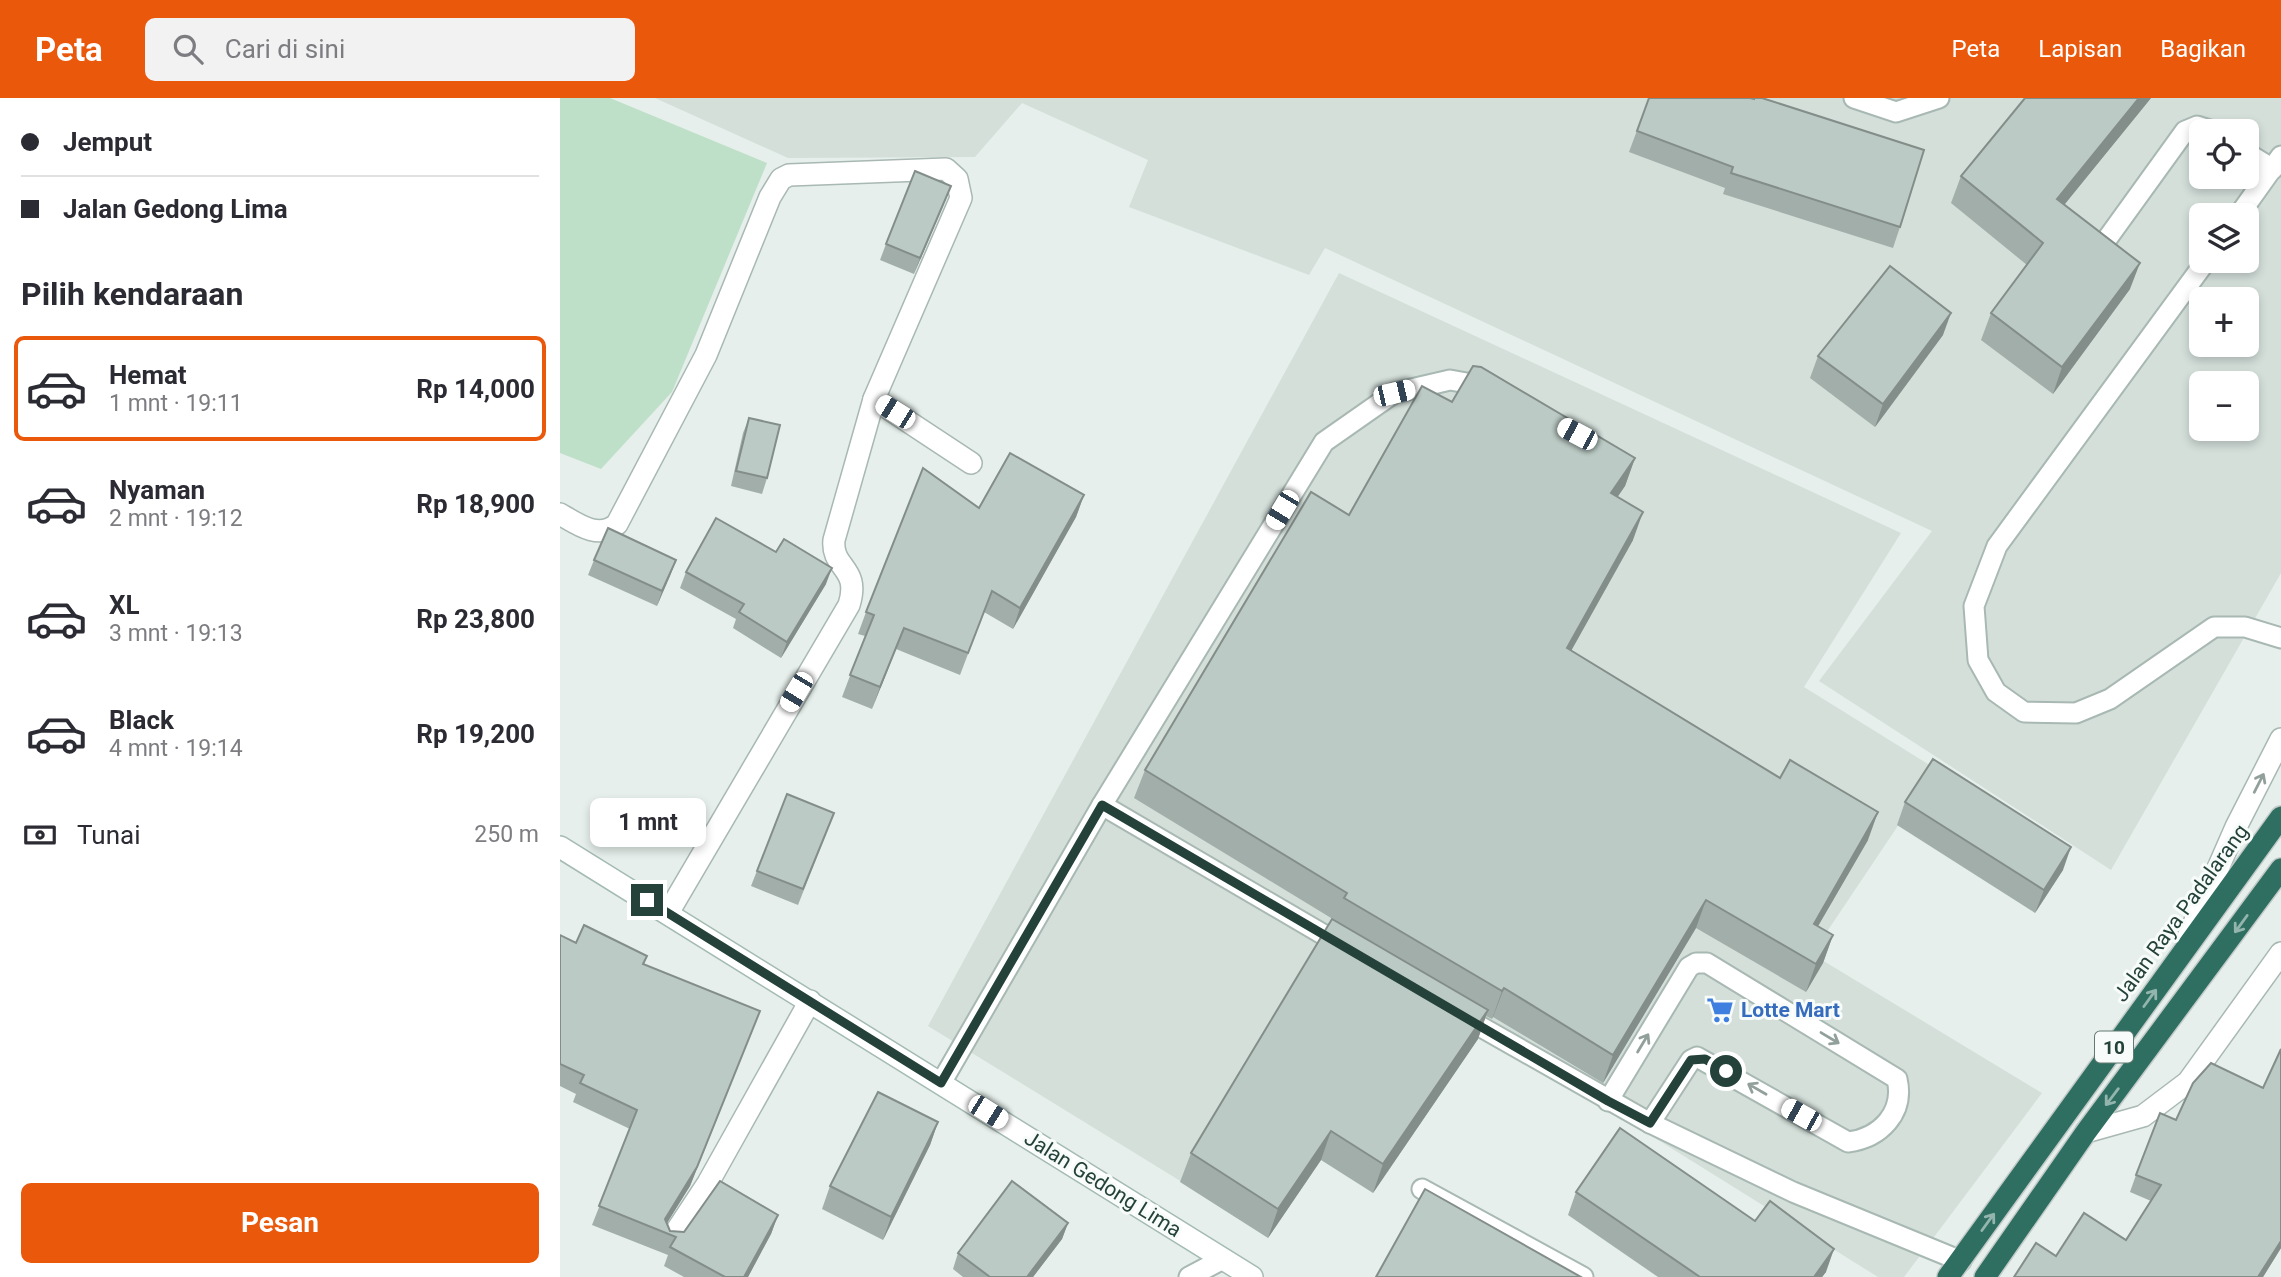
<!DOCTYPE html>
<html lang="id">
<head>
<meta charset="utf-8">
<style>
  body { margin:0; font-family:Roboto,sans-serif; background:#f2f2f3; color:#2b2b33; height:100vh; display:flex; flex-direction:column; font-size:26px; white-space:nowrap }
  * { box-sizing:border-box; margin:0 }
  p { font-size:23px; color:#7c7c81 }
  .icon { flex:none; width:38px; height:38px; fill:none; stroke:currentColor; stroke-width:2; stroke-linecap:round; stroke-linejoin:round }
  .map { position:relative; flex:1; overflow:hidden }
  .side { display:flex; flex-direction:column; background:#fff; width:560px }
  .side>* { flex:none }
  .top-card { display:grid; align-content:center; height:154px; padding:0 21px; background:#fff }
  .fabs { position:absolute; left:1629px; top:21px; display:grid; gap:14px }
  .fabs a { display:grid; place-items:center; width:70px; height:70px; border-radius:10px; background:#fff; box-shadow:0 4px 10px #0003; font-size:35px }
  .end { position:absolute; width:32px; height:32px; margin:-16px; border:9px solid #24423a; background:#fff; box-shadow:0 0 0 4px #fff }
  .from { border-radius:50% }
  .bubble { position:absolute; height:49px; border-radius:10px; background:#fff; box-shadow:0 4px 10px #0003; font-size:23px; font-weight:700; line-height:49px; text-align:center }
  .car { position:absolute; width:21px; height:42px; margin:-21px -10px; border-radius:9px; box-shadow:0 0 5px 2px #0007; background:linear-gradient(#fff 24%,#345 0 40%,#fff 0 76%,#345 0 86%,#fff 0) }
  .top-card b { display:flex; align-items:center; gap:24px; height:66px; font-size:26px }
  .top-card b+b { border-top:2px solid #e1e1e2 }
  .top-card i { width:18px; height:18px; background:#2b2b33 }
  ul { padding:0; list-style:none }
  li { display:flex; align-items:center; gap:21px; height:105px; margin:0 14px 10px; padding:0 7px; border:4px solid transparent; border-radius:10px }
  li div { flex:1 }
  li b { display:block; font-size:26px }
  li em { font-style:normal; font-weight:700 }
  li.selected { border-color:#ea580c }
  li>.icon { width:63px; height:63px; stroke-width:1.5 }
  h2 { padding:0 21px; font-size:32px; line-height:84px }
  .pay { display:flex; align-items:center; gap:18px; height:77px; padding:0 21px; font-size:26px }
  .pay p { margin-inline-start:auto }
  .cta { display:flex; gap:14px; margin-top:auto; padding:14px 21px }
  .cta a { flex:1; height:80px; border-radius:10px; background:#ea580c; color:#fff; font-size:28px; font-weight:700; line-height:80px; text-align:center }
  header { display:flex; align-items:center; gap:42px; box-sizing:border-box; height:98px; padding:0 35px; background:#ea580c; color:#fff }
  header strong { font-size:33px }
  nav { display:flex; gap:38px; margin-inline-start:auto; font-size:24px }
  .search { width:490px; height:63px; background:#f2f2f3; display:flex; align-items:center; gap:18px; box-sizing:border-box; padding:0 24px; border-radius:10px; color:#7c7c81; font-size:26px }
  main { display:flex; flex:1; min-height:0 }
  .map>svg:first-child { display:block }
</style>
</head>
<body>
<header>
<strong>Peta</strong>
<div class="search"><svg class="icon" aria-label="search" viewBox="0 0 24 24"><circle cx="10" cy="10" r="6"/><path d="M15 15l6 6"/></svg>Cari di sini</div>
<nav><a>Peta</a><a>Lapisan</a><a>Bagikan</a></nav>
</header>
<main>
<section class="side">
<div class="top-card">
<b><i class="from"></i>Jemput</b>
<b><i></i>Jalan Gedong Lima</b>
</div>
<h2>Pilih kendaraan</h2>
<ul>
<li class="selected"><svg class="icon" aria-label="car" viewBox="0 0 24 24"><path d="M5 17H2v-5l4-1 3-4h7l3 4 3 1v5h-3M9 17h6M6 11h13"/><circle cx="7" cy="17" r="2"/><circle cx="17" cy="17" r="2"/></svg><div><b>Hemat</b><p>1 mnt · 19:11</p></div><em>Rp 14,000</em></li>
<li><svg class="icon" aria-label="car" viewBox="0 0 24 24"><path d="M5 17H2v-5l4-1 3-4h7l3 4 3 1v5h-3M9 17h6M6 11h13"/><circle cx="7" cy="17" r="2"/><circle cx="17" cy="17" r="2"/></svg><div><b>Nyaman</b><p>2 mnt · 19:12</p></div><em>Rp 18,900</em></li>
<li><svg class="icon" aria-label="car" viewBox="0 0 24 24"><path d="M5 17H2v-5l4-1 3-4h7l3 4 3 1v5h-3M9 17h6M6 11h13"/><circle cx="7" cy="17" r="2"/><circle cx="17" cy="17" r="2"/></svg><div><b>XL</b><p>3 mnt · 19:13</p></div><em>Rp 23,800</em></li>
<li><svg class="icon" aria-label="car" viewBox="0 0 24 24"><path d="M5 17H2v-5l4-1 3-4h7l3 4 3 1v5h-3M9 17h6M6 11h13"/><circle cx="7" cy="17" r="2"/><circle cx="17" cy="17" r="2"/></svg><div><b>Black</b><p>4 mnt · 19:14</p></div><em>Rp 19,200</em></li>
</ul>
<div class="pay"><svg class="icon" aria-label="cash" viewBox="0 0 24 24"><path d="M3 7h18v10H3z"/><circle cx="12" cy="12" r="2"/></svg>Tunai<p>250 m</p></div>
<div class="cta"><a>Pesan</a></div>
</section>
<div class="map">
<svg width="1721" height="1179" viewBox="0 0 1721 1179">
  <rect width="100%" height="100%" fill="#e6efeb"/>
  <g fill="#d4dfda" fill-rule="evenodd">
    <path d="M95,0H1721V475L1551,772L1259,583L1372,433L765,150L749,177L569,109L588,62L462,5L415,59L228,60ZM1642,33H1687V79H1642ZM1642,117H1687V163H1642ZM1642,201H1687V247H1642ZM1642,285H1687V331H1642Z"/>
    <polygon points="779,175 1341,435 1244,589 1376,671 1252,856 1482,995 1344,1179 1318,1179 771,838 622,1084 368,928"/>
  </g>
  <polygon fill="#bfe0c8" points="0,0 50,0 207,65 112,294 41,371 0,355"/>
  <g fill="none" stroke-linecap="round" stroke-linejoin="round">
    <defs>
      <g id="lane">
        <polyline points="1294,0 1336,14 1379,0"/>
        <polyline points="1687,55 1713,71"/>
        <polyline points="1679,117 1721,58"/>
        <polyline points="1547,141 1625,33 1637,28 1653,33"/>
        <polyline points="1646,163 1437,448 1414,508 1418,562 1436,594 1464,614 1516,615 1550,601 1654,529 1685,529 1721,540"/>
        <polyline points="542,707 783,848"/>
        <polyline points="900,917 1090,1025 1233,1094 1401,1163"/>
        <polyline points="381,985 542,707 764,344 834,295 890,282 929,289"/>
        <path d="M1048,1003L1129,869L1136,865H1147L1337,981C1345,1015 1320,1040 1288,1044L1137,959L1131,962L1090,1025"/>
        <polyline points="862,1091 1023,1179"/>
        <polyline points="629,1179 663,1161"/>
      </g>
      <g id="street">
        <path d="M0,416C17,426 39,442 57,426L146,257L210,99L221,81L229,77L386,71L397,81L401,100L314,301L411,365"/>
        <path d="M108,815L289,507C301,469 271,471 274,442L314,301"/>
        <polyline points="1628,839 1676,729 1721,641"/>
        <polyline points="1526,1034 1583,1018 1628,984 1721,855"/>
        <polyline points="111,1141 148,1085 250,903"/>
      </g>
      <polyline id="secondary" points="0,749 692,1179"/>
      <g id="highway">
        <polyline points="1388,1179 1721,719"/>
        <polyline points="1425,1179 1526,1034 1721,771"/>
      </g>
    </defs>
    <use href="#lane" stroke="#a8b8b2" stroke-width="23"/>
    <use href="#street" stroke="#a8b8b2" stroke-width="24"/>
    <use href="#secondary" stroke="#a4bbb3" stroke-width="24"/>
    <use href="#highway" stroke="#c2cac8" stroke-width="24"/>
    <use href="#lane" stroke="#fff" stroke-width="19"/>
    <use href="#street" stroke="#fff" stroke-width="21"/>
    <use href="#secondary" stroke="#fff" stroke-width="21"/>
    <use href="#highway" stroke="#2f6f62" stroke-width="21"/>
  </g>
  <g fill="#a1aea9">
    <polygon points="1089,0 1340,129 1333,150 1163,96 1165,90 1069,54"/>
    <polygon points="1465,0 1591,0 1504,107 1570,191 1493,296 1421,242 1431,215 1467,167 1391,105 1401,78"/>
    <polygon points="391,88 354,176 320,162 326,146"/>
    <polygon points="1383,237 1315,329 1250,280 1258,258"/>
    <polygon points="892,304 1075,360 1065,388 1058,398 1073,442 1011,553 1308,742 1258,828 1273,837 1263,865 1246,894 1136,830 1043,985 933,919 932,921 926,918 918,941 813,1095 761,1062 708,1140 620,1084 631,1055 776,823 574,700 585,672 789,417"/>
    <polygon points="189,320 207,380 202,396 171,388 183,335"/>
    <polygon points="524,397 516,419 453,531 424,514 400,577 336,551 312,611 282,599 305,538 298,536 306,514 419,410"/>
    <polygon points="34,462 116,462 97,508 28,477"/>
    <polygon points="126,474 266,486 221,560 173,530 176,521 120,490"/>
    <polygon points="227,696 268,731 238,807 191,788"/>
    <polygon points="1345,704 1503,772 1475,815 1337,727"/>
    <polygon points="0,837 16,845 87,858 84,866 200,913 130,1088 107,1125 110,1133 124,1134 218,1117 211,1136 188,1179 124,1179 104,1168 108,1157 32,1127 70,1031 13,1004 16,996 0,988"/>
    <polygon points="1721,951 1721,1150 1703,1179 1454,1179 1496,1158 1566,1142 1591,1103 1570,1094 1576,1077 1616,1022 1703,990"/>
    <polygon points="378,1024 370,1047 323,1142 262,1111 270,1088"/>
    <polygon points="1016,1094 1266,1174 1262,1179 1098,1179 1008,1117"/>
    <polygon points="508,1125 502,1141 473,1179 403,1179 393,1171 398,1155"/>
  </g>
  <g fill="#838d89">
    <polygon points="1579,0 1591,0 1487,128 1497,101"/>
    <polygon points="391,88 385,103 354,176 360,160"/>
    <polygon points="1580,165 1570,191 1493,296 1502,269"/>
    <polygon points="1391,215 1383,237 1315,329 1323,306"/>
    <polygon points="1075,360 1065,388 1041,423 1051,395"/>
    <polygon points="524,397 516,419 453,531 460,510"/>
    <polygon points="1083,414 1073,442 997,578 1007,550"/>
    <polygon points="116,462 110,478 97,508 102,493"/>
    <polygon points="272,470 266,486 221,560 227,544"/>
    <polygon points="344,530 336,551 312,611 320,589"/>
    <polygon points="1318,714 1308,742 1243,854 1254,826"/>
    <polygon points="1511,749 1503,772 1475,815 1484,792"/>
    <polygon points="1146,802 1136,830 1043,985 1053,957"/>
    <polygon points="1273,837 1263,865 1246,894 1256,866"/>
    <polygon points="944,890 933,919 932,921 942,893"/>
    <polygon points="928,912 918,941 813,1095 823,1066"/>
    <polygon points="200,913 130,1088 102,1133 105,1121"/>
    <polygon points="378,1024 370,1047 323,1142 331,1119"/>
    <polygon points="771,1033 761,1062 708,1140 718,1111"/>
    <polygon points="218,1117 211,1136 188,1179 184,1179"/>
    <polygon points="508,1125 502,1141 473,1179 467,1179"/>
    <polygon points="1721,1143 1721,1150 1703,1179 1698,1179"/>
    <polygon points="1274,1151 1266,1174 1262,1179 1254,1179"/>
  </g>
  <g fill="#bbcac4" stroke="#838d89" stroke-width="2">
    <polygon points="1089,0 1190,0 1194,1 1194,0 1202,0 1364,52 1340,129 1171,75 1173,69 1077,33"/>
    <polygon points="1465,0 1579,0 1497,101 1580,165 1502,269 1431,215 1483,145 1401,78"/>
    <polygon points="355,73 391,88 360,160 326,146"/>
    <polygon points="1330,168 1391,215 1323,306 1258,258"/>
    <polygon points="913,268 921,269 1075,360 1051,395 1083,414 1007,550 1220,680 1230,662 1318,714 1254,826 1273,837 1256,866 1146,802 1053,957 944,890 942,893 784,800 787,795 585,672 751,394 789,417 862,288 892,304"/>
    <polygon points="189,320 220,327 207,380 176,373"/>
    <polygon points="450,355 524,397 460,510 432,493 408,555 344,530 320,589 290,577 314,517 306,514 363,370 419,410"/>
    <polygon points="156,420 216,454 224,441 272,470 227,544 179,514 184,506 126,474"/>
    <polygon points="48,430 116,462 102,493 34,462"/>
    <polygon points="1373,661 1511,749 1484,792 1345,704"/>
    <polygon points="227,696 274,715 243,791 197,773"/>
    <polygon points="772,821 928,912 823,1066 771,1033 718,1111 631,1055"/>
    <polygon points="24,827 87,858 83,866 200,913 137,1069 105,1121 110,1133 124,1134 160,1083 218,1117 184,1179 165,1179 110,1149 116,1139 39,1108 77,1012 20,985 24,977 0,966 0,837 16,845"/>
    <polygon points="1721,951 1721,1143 1698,1179 1454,1179 1476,1145 1496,1158 1524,1115 1566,1142 1601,1087 1576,1077 1600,1015 1616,1022 1633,985 1651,965 1703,990"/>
    <polygon points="318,994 378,1024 331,1119 270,1088"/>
    <polygon points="1060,1030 1195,1123 1210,1103 1274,1151 1254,1179 1140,1179 1016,1094"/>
    <polygon points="452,1083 508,1125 467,1179 430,1179 398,1155"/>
    <polygon points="865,1091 1021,1179 816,1179"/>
  </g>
  <defs><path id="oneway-shaft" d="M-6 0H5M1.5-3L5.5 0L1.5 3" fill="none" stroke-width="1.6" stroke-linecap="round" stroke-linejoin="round" transform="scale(1.75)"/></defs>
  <g stroke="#92a09c">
    <use href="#oneway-shaft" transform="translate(1699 685) rotate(-63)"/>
    <use href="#oneway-shaft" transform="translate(1270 940) rotate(31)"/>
    <use href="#oneway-shaft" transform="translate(1083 945) rotate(-59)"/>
    <use href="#oneway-shaft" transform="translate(1197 991) rotate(-150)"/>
  </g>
  <g stroke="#93b5ae">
    <use href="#oneway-shaft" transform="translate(1681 826) rotate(126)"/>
    <use href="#oneway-shaft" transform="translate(1590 900) rotate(-54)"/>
    <use href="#oneway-shaft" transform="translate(1552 999) rotate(127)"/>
    <use href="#oneway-shaft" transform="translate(1428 1124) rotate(-54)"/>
  </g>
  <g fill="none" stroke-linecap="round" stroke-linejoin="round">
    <polyline stroke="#24423a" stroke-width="9" points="87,802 381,985 542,707 1048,1003 1090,1025 1131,962 1145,961 1166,973"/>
  </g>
  <defs>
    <symbol id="supermarket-bare" viewBox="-9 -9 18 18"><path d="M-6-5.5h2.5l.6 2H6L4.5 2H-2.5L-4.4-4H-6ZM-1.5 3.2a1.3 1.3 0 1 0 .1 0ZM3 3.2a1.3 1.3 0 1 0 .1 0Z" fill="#3f7fe0" stroke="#f7fbf9" stroke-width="2.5" paint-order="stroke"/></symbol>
  </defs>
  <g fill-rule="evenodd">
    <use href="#supermarket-bare" x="1141" y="893" width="38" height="38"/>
  </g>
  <g text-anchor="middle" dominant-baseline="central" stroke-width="6" stroke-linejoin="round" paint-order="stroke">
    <rect fill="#f7fbf9" stroke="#637a73" stroke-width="2" x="1535" y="933.5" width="38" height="31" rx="5"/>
    <g font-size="19" font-weight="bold" fill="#24423a">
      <text x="1554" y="949">10</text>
    </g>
    <g font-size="21" fill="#24423a" stroke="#f7fbf9">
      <text transform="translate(1621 815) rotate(-54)">Jalan Raya Padalarang</text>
      <text transform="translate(543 1086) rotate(32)">Jalan Gedong Lima</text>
    </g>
    <g font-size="21" font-weight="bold" fill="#366cbe" stroke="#f7fbf9" text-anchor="start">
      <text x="1181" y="912">Lotte Mart</text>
    </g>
  </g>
</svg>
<div class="fabs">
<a><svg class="icon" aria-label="locate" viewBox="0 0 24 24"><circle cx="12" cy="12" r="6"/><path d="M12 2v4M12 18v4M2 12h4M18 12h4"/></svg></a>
<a><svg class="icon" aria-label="layers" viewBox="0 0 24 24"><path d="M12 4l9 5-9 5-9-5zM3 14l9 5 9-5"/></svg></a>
<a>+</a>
<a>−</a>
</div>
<i class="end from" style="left:1166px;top:973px"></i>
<i class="end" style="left:87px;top:802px"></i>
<div class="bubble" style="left:30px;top:700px;width:116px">1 mnt</div>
<i class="car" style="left:834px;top:295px;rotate:77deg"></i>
<i class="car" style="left:335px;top:314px;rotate:302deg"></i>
<i class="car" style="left:1017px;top:336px;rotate:298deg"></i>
<i class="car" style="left:722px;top:412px;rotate:211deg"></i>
<i class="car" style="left:236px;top:594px;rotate:211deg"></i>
<i class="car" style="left:428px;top:1014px;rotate:122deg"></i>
<i class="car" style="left:1241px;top:1017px;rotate:299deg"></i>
</div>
</main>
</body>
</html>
